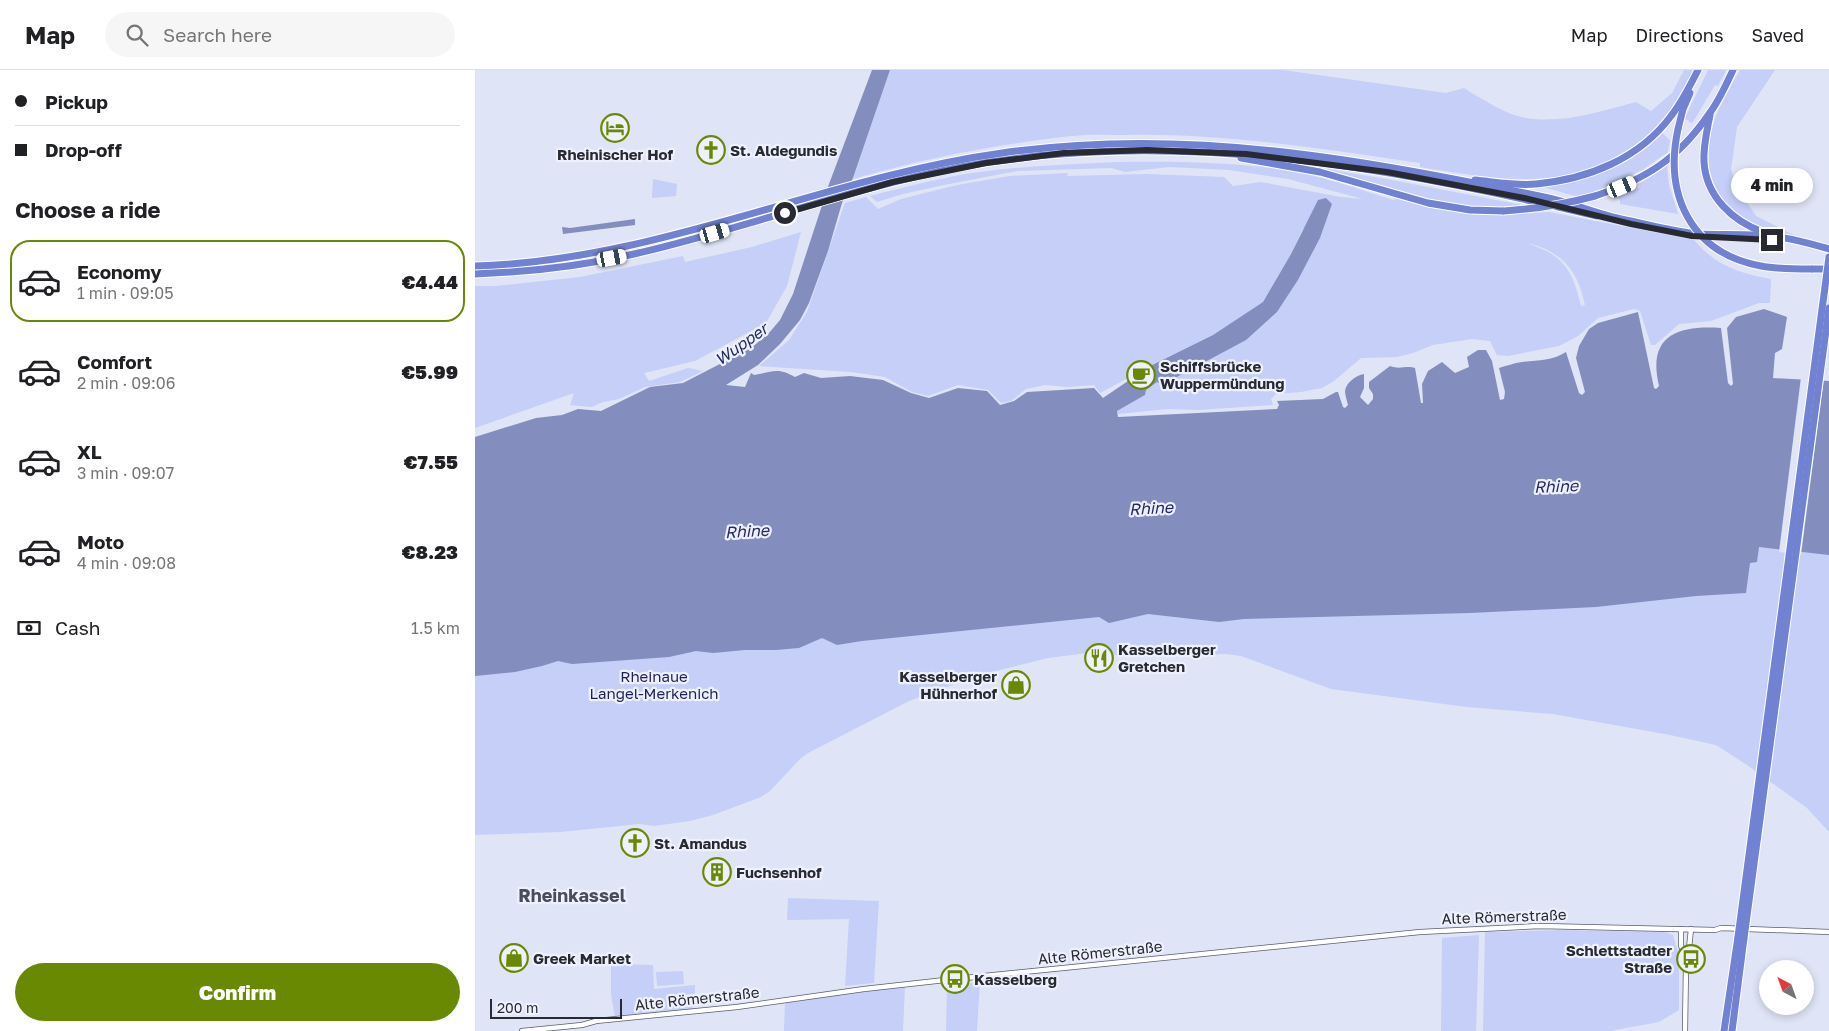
<!DOCTYPE html>
<html lang="en">
<head>
<meta charset="utf-8">
<style>
  body { margin:0; font-family:"Golos Text",sans-serif; background:#f6f6f6; color:#202124; height:100vh; display:flex; flex-direction:column; font-size:19px; white-space:nowrap }
  * { box-sizing:border-box; margin:0 }
  p { font-size:16px; color:#757577 }
  .icon { flex:none; width:28px; height:28px; fill:none; stroke:currentColor; stroke-width:2; stroke-linecap:round; stroke-linejoin:round }
  .map { position:relative; flex:1; overflow:hidden }
  .details { display:flex; flex-direction:column; background:#fff; width:475px }
  .details>* { flex:none }
  .guide { display:grid; align-content:center; height:110px; padding:0 15px; background:#fff }
  .needle { width:32px; rotate:319deg }
  .buttons { position:absolute; left:1284px; top:890px; display:grid; gap:10px }
  .buttons a { display:grid; place-items:center; width:55px; height:55px; border-radius:50%; background:#fff; box-shadow:0 2px 8px #0003; font-size:25px }
  .scale { position:absolute; left:15px; bottom:12px; width:132px; box-sizing:border-box; padding-left:5px; border:2px solid #282a31; border-top:0; font-size:14px; line-height:18px; white-space:nowrap; color:#282a31; -webkit-text-stroke:4px #eef1fd; paint-order:stroke }
  .end { position:absolute; width:22px; height:22px; margin:-11px; border:6px solid #282a31; background:#fff; box-shadow:0 0 0 2px #fff }
  .from { border-radius:50% }
  .bubble { position:absolute; height:35px; border-radius:18px; background:#fff; box-shadow:0 2px 8px #0003; font-size:16px; font-weight:800; line-height:35px; text-align:center }
  .car { position:absolute; width:15px; height:30px; margin:-15px -8px; border-radius:6px; box-shadow:0 0 4px 1px #0007; background:linear-gradient(#fff 24%,#345 0 40%,#fff 0 76%,#345 0 86%,#fff 0) }
  .guide b { display:flex; align-items:center; gap:18px; height:48px; font-size:19px }
  .guide b+b { border-top:1px solid #e0e0e0 }
  .guide i { width:12px; height:12px; background:#202124 }
  ul { padding:0; list-style:none }
  li { display:flex; align-items:center; gap:15px; height:82px; margin:0 10px 8px; padding:0 5px; border:2px solid transparent; border-radius:20px }
  li div { flex:1 }
  li b { display:block; font-size:19px }
  li em { font-style:normal; font-weight:800 }
  li.selected { border-color:#6a8903 }
  li>.icon { width:45px; height:45px; stroke-width:1.5 }
  h2 { padding:0 15px; font-size:22px; line-height:60px }
  .pay { display:flex; align-items:center; gap:12px; height:55px; padding:0 15px; font-size:19px }
  .pay p { margin-inline-start:auto }
  .primary-button { display:flex; gap:10px; margin-top:auto; padding:10px 15px }
  .primary-button a { flex:1; height:58px; border-radius:30px; background:#6a8903; color:#fff; font-size:20px; font-weight:800; line-height:58px; text-align:center }
  header { display:flex; align-items:center; gap:30px; box-sizing:border-box; height:70px; padding:0 25px; background:#fff; border-bottom:1px solid #e0e0e0 }
  header strong { font-size:24px }
  nav { display:flex; gap:28px; margin-inline-start:auto; font-size:18px }
  .search { width:350px; height:45px; background:#f6f6f6; display:flex; align-items:center; gap:12px; box-sizing:border-box; padding:0 18px; border-radius:28px; color:#757577; font-size:19px }
  main { display:flex; flex:1; min-height:0 }
  .map>svg:first-child { display:block }
</style>
</head>
<body>
<header>
<strong>Map</strong>
<div class="search"><svg class="icon" aria-label="search" viewBox="0 0 24 24"><circle cx="10" cy="10" r="6"/><path d="M15 15l6 6"/></svg>Search here</div>
<nav><a>Map</a><a>Directions</a><a>Saved</a></nav>
</header>
<main>
<section class="details">
<div class="guide">
<b><i class="from"></i>Pickup</b>
<b><i></i>Drop-off</b>
</div>
<h2>Choose a ride</h2>
<ul>
<li class="selected"><svg class="icon" aria-label="car" viewBox="0 0 24 24"><path d="M5 17H2v-5l4-1 3-4h7l3 4 3 1v5h-3M9 17h6M6 11h13"/><circle cx="7" cy="17" r="2"/><circle cx="17" cy="17" r="2"/></svg><div><b>Economy</b><p>1 min · 09:05</p></div><em>€4.44</em></li>
<li><svg class="icon" aria-label="car" viewBox="0 0 24 24"><path d="M5 17H2v-5l4-1 3-4h7l3 4 3 1v5h-3M9 17h6M6 11h13"/><circle cx="7" cy="17" r="2"/><circle cx="17" cy="17" r="2"/></svg><div><b>Comfort</b><p>2 min · 09:06</p></div><em>€5.99</em></li>
<li><svg class="icon" aria-label="car" viewBox="0 0 24 24"><path d="M5 17H2v-5l4-1 3-4h7l3 4 3 1v5h-3M9 17h6M6 11h13"/><circle cx="7" cy="17" r="2"/><circle cx="17" cy="17" r="2"/></svg><div><b>XL</b><p>3 min · 09:07</p></div><em>€7.55</em></li>
<li><svg class="icon" aria-label="car" viewBox="0 0 24 24"><path d="M5 17H2v-5l4-1 3-4h7l3 4 3 1v5h-3M9 17h6M6 11h13"/><circle cx="7" cy="17" r="2"/><circle cx="17" cy="17" r="2"/></svg><div><b>Moto</b><p>4 min · 09:08</p></div><em>€8.23</em></li>
</ul>
<div class="pay"><svg class="icon" aria-label="cash" viewBox="0 0 24 24"><path d="M3 7h18v10H3z"/><circle cx="12" cy="12" r="2"/></svg>Cash<p>1.5 km</p></div>
<div class="primary-button"><a>Confirm</a></div>
</section>
<div class="map">
<svg width="1354" height="961" viewBox="0 0 1354 961">
  <rect width="100%" height="100%" fill="#dfe4f6"/>
  <g fill="#c5cff7" fill-rule="evenodd">
    <path d="M415,0H808L971,23L989,18C1008,30 1036,48 1059,49C1094,52 1127,41 1161,32L1176,41L1197,23L1209,0H1220C1211,17 1202,34 1190,49C1179,64 1162,76 1146,85C1083,122 1013,108 945,97V93C847,79 750,63 651,65C633,65 615,64 597,66C523,74 450,88 378,109Z"/>
    <polygon points="1233,0 1251,0 1243,16 1240,15 1218,52 1216,53 1210,48"/>
    <path d="M1265,0H1300L1262,57L1256,99L1262,117L1281,146L1325,168C1310,164 1294,162 1280,155C1239,136 1224,94 1239,52C1245,34 1256,17 1265,0Z"/>
    <path d="M1187,63L1195,70L1193,82L1167,100L1122,121L1104,127L1064,116C1120,109 1143,98 1187,63Z"/>
    <path d="M643,92C699,91 756,92 811,100C847,106 883,119 918,130L922,129L969,140L1005,144L1029,145L1074,142L1219,170C1241,196 1264,203 1296,209L1295,233H1284L1236,251L1204,254L1180,275H1176L1165,241L1159,239L1123,248L1103,266L1084,276L1033,286L1022,285L1015,271L997,269L958,275L938,283L922,287L886,288L859,311L847,318L826,322L801,324L796,329L798,335L723,340L693,339L643,344L642,341L670,325L671,320L682,312L802,242L823,210L845,168L857,134L827,160L816,184L788,232L738,265L684,291L625,323L619,315L593,317L570,315L551,319L536,331L526,333L513,320L483,315L453,326L437,322L410,307L376,302L284,296L314,270L332,242L370,133L391,127L403,139L426,129L482,115L535,106L593,103L592,106L672,104L749,107L758,116L786,112L866,127L888,129L813,109L754,100L694,97L650,102L636,98L542,101L469,115L428,124L402,132L395,126C431,117 468,107 505,102C551,96 597,94 643,92ZM1053,173C1088,182 1103,201 1110,235L1106,236C1101,216 1096,197 1078,185C1071,180 1061,177 1053,173Z"/>
    <path d="M1192,96L1194,115L1203,144L1145,134V130L1137,125C1147,122 1155,122 1165,117L1164,114Z"/>
    <polygon points="846,98 917,110 1052,136 1021,138 990,136 963,132"/>
    <polygon points="178,109 202,114 201,126 177,128"/>
    <polygon points="326,162 312,216 291,253 220,291 169,303 174,311 213,298 228,301 205,312 170,317 144,329 128,332 117,337 95,335 99,323 0,358 0,216 21,216 105,207 208,186 210,192 277,177"/>
    <polygon points="1354,411 1354,762 1332,738 1272,695 1241,675 1195,665 1078,644 992,637 856,619 766,586 751,584 647,587 627,581 573,588 504,605 434,631 333,683 325,689 295,721 286,727 238,745 215,751 179,756 165,754 85,762 0,765 0,485"/>
    <polygon points="313,828 404,831 399,913 370,916 374,849 312,850"/>
    <polygon points="1087,860 1190,862 1198,865 1204,886 1204,940 1184,952 1135,961 1008,961 1010,862"/>
    <polygon points="1004,865 1001,961 966,961 967,868"/>
    <polygon points="136,894 178,895 179,919 220,915 220,932 216,940 140,948 136,924"/>
    <polygon points="208,901 209,914 182,916 181,902"/>
    <polygon points="505,912 502,961 471,961 472,916"/>
    <polygon points="430,916 428,961 309,961 310,933"/>
  </g>
  <g fill="#838ebe">
    <path d="M397,0H415L378,108L367,133L353,181L334,233L325,250L305,274L283,295L251,315L270,317L276,303L279,305C298,302 302,297 320,307L329,303L346,308L375,306L408,310L436,323L454,328L483,318L512,321L525,335L539,331L552,322L619,318L628,328L653,311L663,309L677,299V295L738,265L788,232L816,184L843,130L851,128L857,134L845,168L823,210L802,242L771,270L687,315L682,312L671,320L670,325L642,341L643,347L802,339L804,335L802,331L848,329L861,322H863L868,337L870,338L873,335C872,331 870,325 870,321C871,313 881,305 889,304V318L885,327L893,335L898,329V324L894,318V312L915,296C925,300 931,295 940,298L946,333H948L947,314L953,301L967,292L980,303L994,297L992,287L1003,280H1011L1017,291L1025,330L1029,329L1030,322L1024,298C1031,296 1039,293 1047,292C1063,290 1077,291 1091,282L1104,323L1107,325L1110,322L1101,288L1104,276L1114,259L1123,253L1163,242L1179,318L1181,319L1184,316C1172,266 1202,255 1246,258L1253,313L1256,316L1258,314L1252,258L1261,247L1289,239L1312,247L1307,279L1300,283L1298,308L1354,311V485L1284,477L1282,492L1275,493L1271,523L1221,526L1121,537L995,543L769,549L744,552L673,544L634,553L624,547L387,571L362,575L347,568L324,578L301,580H270L238,583L221,581L194,587L97,594L83,591L67,596L40,602L0,606V367L61,348L87,345L103,339L126,341L175,317L208,313L276,278L294,263L305,250L318,224L354,114Z"/>
    <polygon points="160,149 160,155 88,164 87,157 95,158"/>
  </g>
  <polygon fill="#dfe4f6" points="1326,307 1349,308 1326,485 1304,482"/>
  <g fill="none" stroke-linecap="round" stroke-linejoin="round">
    <defs>
      <g id="minor">
        <polyline points="1206,859 1206,875 1211,894"/>
        <polyline points="47,961 107,955 121,951 262,937 389,919 470,910 945,862 1065,856 1240,860 1246,858 1354,862"/>
        <polyline points="1210,961 1211,895 1213,888 1216,859"/>
      </g>
      <g id="highway">
        <path d="M1235,45C1232,61 1228,76 1229,92C1231,126 1257,151 1288,162"/>
        <polyline points="1203,59 1208,39 1215,23"/>
        <polyline points="766,88 845,102 953,133 995,140 1029,141"/>
        <path d="M1000,110C1020,112 1042,116 1061,114C1113,109 1164,89 1196,46C1207,32 1215,16 1223,0"/>
        <path d="M1120,126C1171,109 1203,89 1234,44C1244,31 1251,15 1258,0"/>
        <path d="M0,196C182,191 348,108 527,83C713,56 888,90 1069,127C1099,133 1126,146 1156,151C1178,156 1201,162 1224,164C1242,165 1261,164 1279,165C1304,165 1330,172 1354,179"/>
        <polyline points="1336,199 1354,199"/>
        <path d="M0,204C53,202 107,196 159,184C269,159 375,118 486,97C698,57 916,97 1122,146"/>
        <polyline points="1249,961 1263,867"/>
        <polyline points="1257,961 1269,868"/>
      </g>
    </defs>
    <use href="#minor" stroke="#5a5e6d" stroke-width="6"/>
    <use href="#highway" stroke="#fff" stroke-width="9"/>
    <use href="#minor" stroke="#fff" stroke-width="4.5"/>
    <use href="#highway" stroke="#7282d3" stroke-width="7"/>
    <defs>
      <g id="highway-bridge">
        <path d="M1203,59C1189,124 1215,183 1286,196C1302,199 1319,199 1336,199"/>
        <path d="M1029,141C1061,139 1090,134 1120,126"/>
        <polyline points="1263,867 1354,187"/>
        <polyline points="1269,868 1354,238"/>
      </g>
    </defs>
    <use href="#highway-bridge" stroke="#fff" stroke-width="9" stroke-linecap="butt"/>
    <use href="#highway-bridge" stroke="#7282d3" stroke-width="7"/>
  </g>
  <g fill="none" stroke-linecap="round" stroke-linejoin="round">
    <polyline stroke="#282a31" stroke-width="6" points="310,143 418,112 511,93 589,83 672,80 771,84 912,102 1049,128 1156,154 1217,166 1297,170"/>
  </g>
  <defs>
    <symbol id="hotel-ring" viewBox="-11 -11 22 22"><circle r="9.5" fill="#eef1fd" stroke="#6a8903" stroke-width="1.5"/><path d="M-6-4.5h1.5V1H6V5H4.5V3h-9V5H-6ZM-4 0a1.8 1.8 0 1 1 3.6 0ZM.5 0V-2.5h3Q6-2.5 6 0Z" fill="#6a8903"/></symbol>
    <symbol id="church-ring" viewBox="-11 -11 22 22"><circle r="9.5" fill="#eef1fd" stroke="#6a8903" stroke-width="1.5"/><path d="M-1.2-6h2.4v3.5h3.3v2.4h-3.3V6h-2.4V-.1h-3.3v-2.4h3.3Z" fill="#6a8903"/></symbol>
    <symbol id="cafe-ring" viewBox="-11 -11 22 22"><circle r="9.5" fill="#eef1fd" stroke="#6a8903" stroke-width="1.5"/><path d="M-5.5-4.5H6V0H3Q3 3.5 0 3.5H-2.5Q-5.5 3.5-5.5 0ZM3-3.2v2h1.7v-2ZM-6 4.5H4V6H-6Z" fill="#6a8903"/></symbol>
    <symbol id="restaurant-ring" viewBox="-11 -11 22 22"><circle r="9.5" fill="#eef1fd" stroke="#6a8903" stroke-width="1.5"/><path d="M-5-6h1v4h1v-4h1v4h1v-4h1v5L-1.5 .5V6h-2V.5L-5-1ZM5-6V6H3V1.5H1.5Q1.5-4 5-6Z" fill="#6a8903"/></symbol>
    <symbol id="shop-ring" viewBox="-11 -11 22 22"><circle r="9.5" fill="#eef1fd" stroke="#6a8903" stroke-width="1.5"/><path d="M-5-2.5h2.3a2.7 3.5 0 0 1 5.4 0H5L5.5 6h-11ZM-1.5-2.5h3a1.5 2.3 0 0 0-3 0Z" fill="#6a8903"/></symbol>
    <symbol id="building-ring" viewBox="-11 -11 22 22"><circle r="9.5" fill="#eef1fd" stroke="#6a8903" stroke-width="1.5"/><path d="M-4-6H4V6H1V3H-1V6H-4ZM-2.5-4.3h1.7v1.8h-1.7ZM.8-4.3h1.7v1.8H.8ZM-2.5-1h1.7V.8h-1.7ZM.8-1h1.7V.8H.8Z" fill="#6a8903"/></symbol>
    <symbol id="bus-ring" viewBox="-11 -11 22 22"><circle r="9.5" fill="#eef1fd" stroke="#6a8903" stroke-width="1.5"/><path d="M-5-6H5V4H4V6H2V4H-2V6H-4V4H-5ZM-3.5-4V0h7V-4ZM-3.5 1.2v1.5H-2V1.2ZM2 1.2v1.5H3.5V1.2Z" fill="#6a8903"/></symbol>
  </defs>
  <g fill-rule="evenodd">
    <use href="#hotel-ring" x="124" y="42" width="32" height="32"/>
    <use href="#church-ring" x="220" y="64" width="32" height="32"/>
    <use href="#cafe-ring" x="650" y="289" width="32" height="32"/>
    <use href="#restaurant-ring" x="608" y="572" width="32" height="32"/>
    <use href="#shop-ring" x="525" y="599" width="32" height="32"/>
    <use href="#church-ring" x="144" y="757" width="32" height="32"/>
    <use href="#building-ring" x="226" y="786" width="32" height="32"/>
    <use href="#shop-ring" x="23" y="872" width="32" height="32"/>
    <use href="#bus-ring" x="1200" y="873" width="32" height="32"/>
    <use href="#bus-ring" x="464" y="893" width="32" height="32"/>
  </g>
  <g text-anchor="middle" dominant-baseline="central" stroke-width="4.5" stroke-linejoin="round" paint-order="stroke">
    <g font-size="15" font-weight="bold" fill="#282a31" stroke="#eef1fd" text-anchor="start">
      <text x="255" y="80">St. Aldegundis</text>
      <text x="140" y="84" text-anchor="middle">Rheinischer Hof</text>
      <text x="685" y="296">Schiffsbrücke<tspan x="685" dy="17">Wuppermündung</tspan></text>
      <text x="643" y="579">Kasselberger<tspan x="643" dy="17">Gretchen</tspan></text>
      <text x="522" y="606" text-anchor="end">Kasselberger<tspan x="522" dy="17">Hühnerhof</tspan></text>
      <text x="179" y="773">St. Amandus</text>
      <text x="261" y="802">Fuchsenhof</text>
      <text x="1197" y="880" text-anchor="end">Schlettstadter<tspan x="1197" dy="17">Straße</tspan></text>
      <text x="58" y="888">Greek Market</text>
      <text x="499" y="909">Kasselberg</text>
    </g>
    <g font-size="15" fill="#1d225c" stroke="#eef1fd">
      <text x="179" y="606">Rheinaue<tspan x="179" dy="17">Langel-Merkenich</tspan></text>
    </g>
    <g font-size="15" fill="#282a31" stroke="#eef1fd">
      <text transform="translate(1029 846) rotate(-2)">Alte Römerstraße</text>
      <text transform="translate(625 882) rotate(-6)">Alte Römerstraße</text>
      <text transform="translate(222 928) rotate(-6)">Alte Römerstraße</text>
    </g>
    <g font-size="16" font-style="italic" fill="#232a64" stroke="#eef1fd">
      <text transform="translate(266 274) rotate(-35)">Wupper</text>
      <text transform="translate(1081 416) rotate(-2)">Rhine</text>
      <text transform="translate(676 438) rotate(-3)">Rhine</text>
      <text transform="translate(272 461) rotate(-3)">Rhine</text>
    </g>
    <g font-size="18" font-weight="bold" fill="#484c5b" stroke="#eef1fd">
      <text x="97" y="825">Rheinkassel</text>
    </g>
  </g>
</svg>
<div class="buttons">
<a><svg class="needle" viewBox="-14 -14 28 28"><path d="M0-13l5 13h-10z" fill="#e53935"/><path d="M0 13l5-13h-10z" fill="#757577"/></svg></a>
</div>
<div class="scale">200 m</div>
<i class="end from" style="left:310px;top:143px"></i>
<i class="end" style="left:1297px;top:170px"></i>
<div class="bubble" style="left:1256px;top:98px;width:82px">4 min</div>
<i class="car" style="left:1147px;top:117px;rotate:68deg"></i>
<i class="car" style="left:240px;top:163px;rotate:74deg"></i>
<i class="car" style="left:137px;top:188px;rotate:80deg"></i>
</div>
</main>
</body>
</html>
